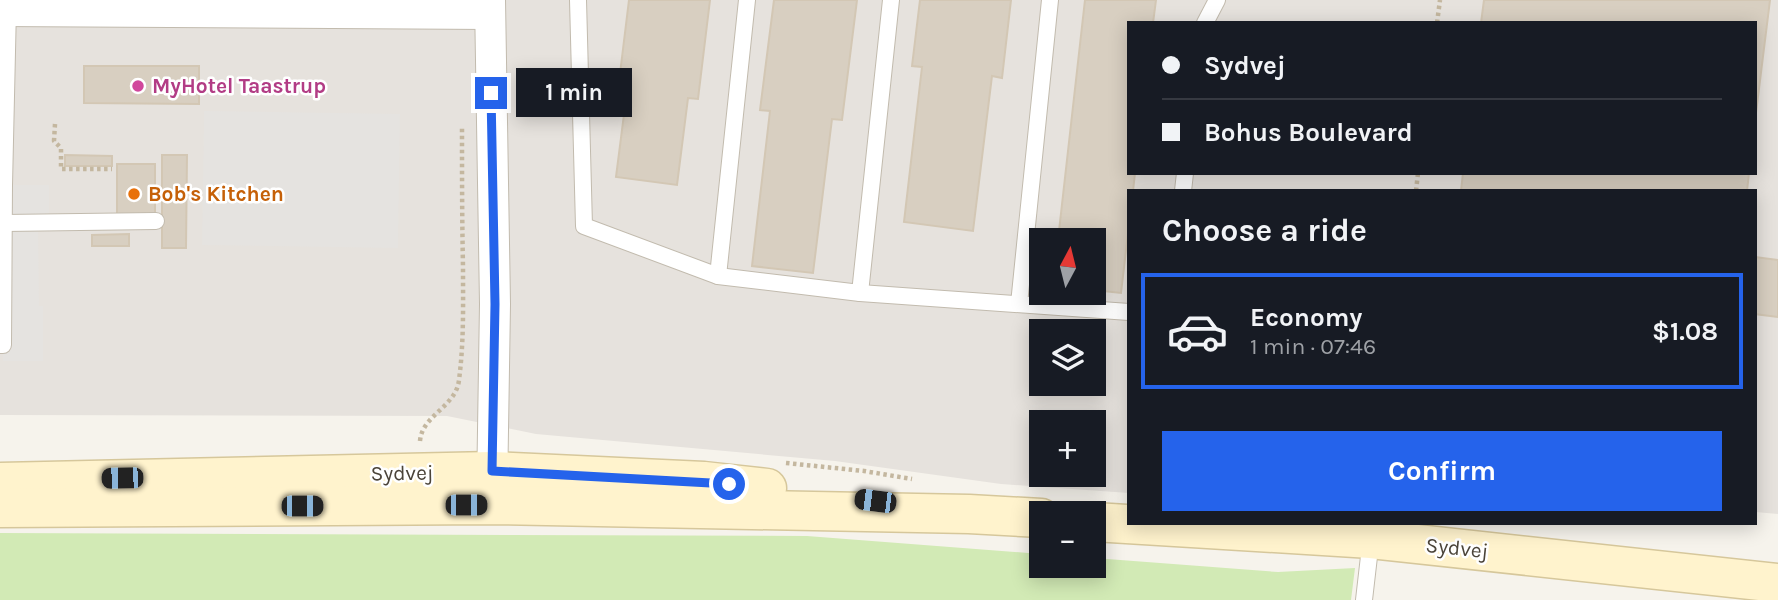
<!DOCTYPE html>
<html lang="en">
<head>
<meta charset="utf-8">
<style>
  body { margin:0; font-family:Karla,sans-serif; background:#242831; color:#f1f3f6; height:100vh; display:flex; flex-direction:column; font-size:26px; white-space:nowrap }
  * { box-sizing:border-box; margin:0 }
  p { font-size:23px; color:#9ea1a6 }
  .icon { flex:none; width:38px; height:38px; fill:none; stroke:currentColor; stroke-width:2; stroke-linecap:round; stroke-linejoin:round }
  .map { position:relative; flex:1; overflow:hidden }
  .sheet { position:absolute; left:1127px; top:189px; width:630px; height:336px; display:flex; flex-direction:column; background:#171b24; border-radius:0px; box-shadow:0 4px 18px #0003 }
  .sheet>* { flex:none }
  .hud { position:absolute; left:1127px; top:21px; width:630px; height:154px; border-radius:0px; box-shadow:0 4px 18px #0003; display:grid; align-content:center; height:154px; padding:0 35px; background:#171b24 }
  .needle { width:46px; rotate:7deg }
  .controls { position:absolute; left:1029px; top:228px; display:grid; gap:14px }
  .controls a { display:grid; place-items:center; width:77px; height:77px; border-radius:0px; background:#171b24; box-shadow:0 4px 18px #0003; font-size:35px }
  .end { position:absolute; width:32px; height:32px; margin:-16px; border:9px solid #2563eb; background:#fff; box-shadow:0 0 0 4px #fff }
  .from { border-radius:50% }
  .bubble { position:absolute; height:49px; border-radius:0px; background:#171b24; box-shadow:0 4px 18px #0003; font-size:23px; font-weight:700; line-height:49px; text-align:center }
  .car { position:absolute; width:21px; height:42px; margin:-21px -10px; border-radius:9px; box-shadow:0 0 5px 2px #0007; background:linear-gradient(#222 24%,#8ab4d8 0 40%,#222 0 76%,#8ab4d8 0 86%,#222 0) }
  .hud b { display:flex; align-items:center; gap:24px; height:66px; font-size:26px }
  .hud b+b { border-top:2px solid #363941 }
  .hud i { width:18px; height:18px; background:#f1f3f6 }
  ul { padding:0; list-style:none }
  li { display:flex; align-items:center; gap:21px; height:116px; margin:0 14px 10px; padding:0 21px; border:4px solid transparent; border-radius:0px }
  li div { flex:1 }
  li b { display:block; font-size:26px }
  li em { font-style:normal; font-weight:700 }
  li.active { border-color:#2563eb }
  li>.icon { width:63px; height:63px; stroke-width:1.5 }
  h2 { padding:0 35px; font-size:32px; line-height:84px }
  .primary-button { display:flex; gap:14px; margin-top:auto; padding:14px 35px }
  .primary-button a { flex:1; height:80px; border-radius:0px; background:#2563eb; color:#fff; font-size:28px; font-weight:700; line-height:80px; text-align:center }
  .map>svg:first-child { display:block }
</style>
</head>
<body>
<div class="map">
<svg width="1778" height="600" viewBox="0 0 1778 600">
  <rect width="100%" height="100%" fill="#f6f3ec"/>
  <path fill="#e6e2dd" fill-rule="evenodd" d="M0,0H1778V514L1755,512V191H1129V493L1001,484L835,461L536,434L447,416L0,415ZM1129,23H1755V173H1129ZM1041,240H1094V292H1041ZM1041,331H1094V383H1041ZM1041,422H1094V474H1041Z"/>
  <polygon fill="#d2eab5" points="0,533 807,536 1041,554 1041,565 1094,565 1094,558 1278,572 1355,568 1351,600 0,600"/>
  <g fill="#e5e3e0">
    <polygon points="204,111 400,114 398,248 202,245"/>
    <polygon points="4,185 49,185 49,224 4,223"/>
    <polygon points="3,231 38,231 39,306 43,306 43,361 3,361"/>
  </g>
  <g fill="#d8cfc1" stroke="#d3c7b4" stroke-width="2">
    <polygon points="629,0 710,0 698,99 688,98 677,185 616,177 627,91 618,90"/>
    <polygon points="774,0 857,0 842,120 832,119 813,273 752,266 770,111 760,110"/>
    <polygon points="920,0 1011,0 1002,78 992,76 973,231 904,222 922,67 912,66"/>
    <polygon points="1085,0 1156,0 1153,23 1129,23 1129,173 1135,173 1133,191 1129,191 1129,225 1121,293 1094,290 1094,240 1058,240"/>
    <polygon points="1484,0 1770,0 1755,121 1755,23 1481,23"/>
    <polygon points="84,66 199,66 199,104 84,103"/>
    <polygon points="65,155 112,156 112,166 65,166"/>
    <polygon points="162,155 187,155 186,248 162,248"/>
    <rect x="117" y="164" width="38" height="50"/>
    <polygon points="1463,173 1749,173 1747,191 1461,191"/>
    <polygon points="129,234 129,246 92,246 92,235"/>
    <polygon points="1755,257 1778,260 1778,317 1755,314"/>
  </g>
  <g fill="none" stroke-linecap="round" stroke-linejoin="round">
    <defs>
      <g id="lane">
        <polyline points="578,0 584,226 718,276 860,293 1129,312"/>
        <polyline points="1205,23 1217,0"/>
        <polyline points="1183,191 1185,173"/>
        <polyline points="4,223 156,221"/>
        <polyline points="718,276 747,0"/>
        <polyline points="860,293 891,0"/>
        <polyline points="1019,304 1050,0"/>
        <polyline points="0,345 3,345 4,185 8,7"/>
        <polyline points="1364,600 1371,539"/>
      </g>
      <g id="street">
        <polyline points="490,0 495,304 492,493"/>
        <polyline points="0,11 490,14"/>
      </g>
      <g id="secondary">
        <polyline points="0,482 492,471 704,481 767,488"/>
        <polyline points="0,508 492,505 969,514 1041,518"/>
        <polyline points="1094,522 1371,539 1778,583"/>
      </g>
    </defs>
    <use href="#lane" stroke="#c2bbae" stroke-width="18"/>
    <use href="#street" stroke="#c2bbae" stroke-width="32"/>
    <use href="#secondary" stroke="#d6c79b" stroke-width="41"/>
    <g stroke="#c4b79f" stroke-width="4.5" stroke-dasharray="3.5 3.5" stroke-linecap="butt">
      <polyline points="1437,23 1440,0"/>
      <polyline points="55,124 54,141 61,148 61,169 112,169"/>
      <polyline points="1416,191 1418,173"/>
      <path d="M420,441C422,415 456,407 459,380C464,342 463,305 463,267C462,220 462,174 462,127"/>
      <polyline points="786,463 864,471 912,479"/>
    </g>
    <use href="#lane" stroke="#fff" stroke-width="16"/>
    <use href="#street" stroke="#fff" stroke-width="30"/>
    <use href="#secondary" stroke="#fff3cd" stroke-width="38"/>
  </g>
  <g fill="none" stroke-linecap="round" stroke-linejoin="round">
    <polyline stroke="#2563eb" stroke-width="9" points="491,93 495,304 492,471 729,484"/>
  </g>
  <circle fill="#d1479c" stroke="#fff" stroke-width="2.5" cx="138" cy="86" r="7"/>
  <circle fill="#e8710a" stroke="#fff" stroke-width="2.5" cx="134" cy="194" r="7"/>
  <g text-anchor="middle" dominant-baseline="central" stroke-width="5" stroke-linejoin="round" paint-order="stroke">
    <g font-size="21" font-weight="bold" fill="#b23c85" stroke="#fff" text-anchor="start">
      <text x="152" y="86">MyHotel Taastrup</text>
    </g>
    <g font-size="21" font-weight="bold" fill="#c56008" stroke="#fff" text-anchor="start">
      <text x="148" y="194">Bob's Kitchen</text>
    </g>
    <g font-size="21" fill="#4b4439" stroke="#fff">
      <text transform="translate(402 473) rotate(-1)">Sydvej</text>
      <text transform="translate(1457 548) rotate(6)">Sydvej</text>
    </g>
  </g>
</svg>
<div class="controls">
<a><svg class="needle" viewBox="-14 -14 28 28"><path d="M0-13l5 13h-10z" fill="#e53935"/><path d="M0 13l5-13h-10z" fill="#9ea1a6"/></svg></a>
<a><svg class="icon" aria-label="layers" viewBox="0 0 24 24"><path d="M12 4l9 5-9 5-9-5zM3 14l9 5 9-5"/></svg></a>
<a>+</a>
<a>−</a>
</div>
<i class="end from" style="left:729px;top:484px"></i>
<i class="end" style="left:491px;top:93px"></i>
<div class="bubble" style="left:516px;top:68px;width:116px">1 min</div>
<i class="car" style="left:122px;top:478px;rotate:269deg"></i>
<i class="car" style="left:875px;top:501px;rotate:277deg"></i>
<i class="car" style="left:466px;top:505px;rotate:90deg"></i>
<i class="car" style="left:302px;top:506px;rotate:90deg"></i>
<div class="hud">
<b><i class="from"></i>Sydvej</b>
<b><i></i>Bohus Boulevard</b>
</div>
<section class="sheet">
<h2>Choose a ride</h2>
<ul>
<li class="active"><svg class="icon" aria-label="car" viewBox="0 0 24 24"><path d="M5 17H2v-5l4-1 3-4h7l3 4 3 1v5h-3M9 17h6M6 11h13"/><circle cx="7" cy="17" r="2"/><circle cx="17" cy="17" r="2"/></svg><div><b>Economy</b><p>1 min · 07:46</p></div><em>$1.08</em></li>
</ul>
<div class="primary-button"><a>Confirm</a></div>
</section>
</div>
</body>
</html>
